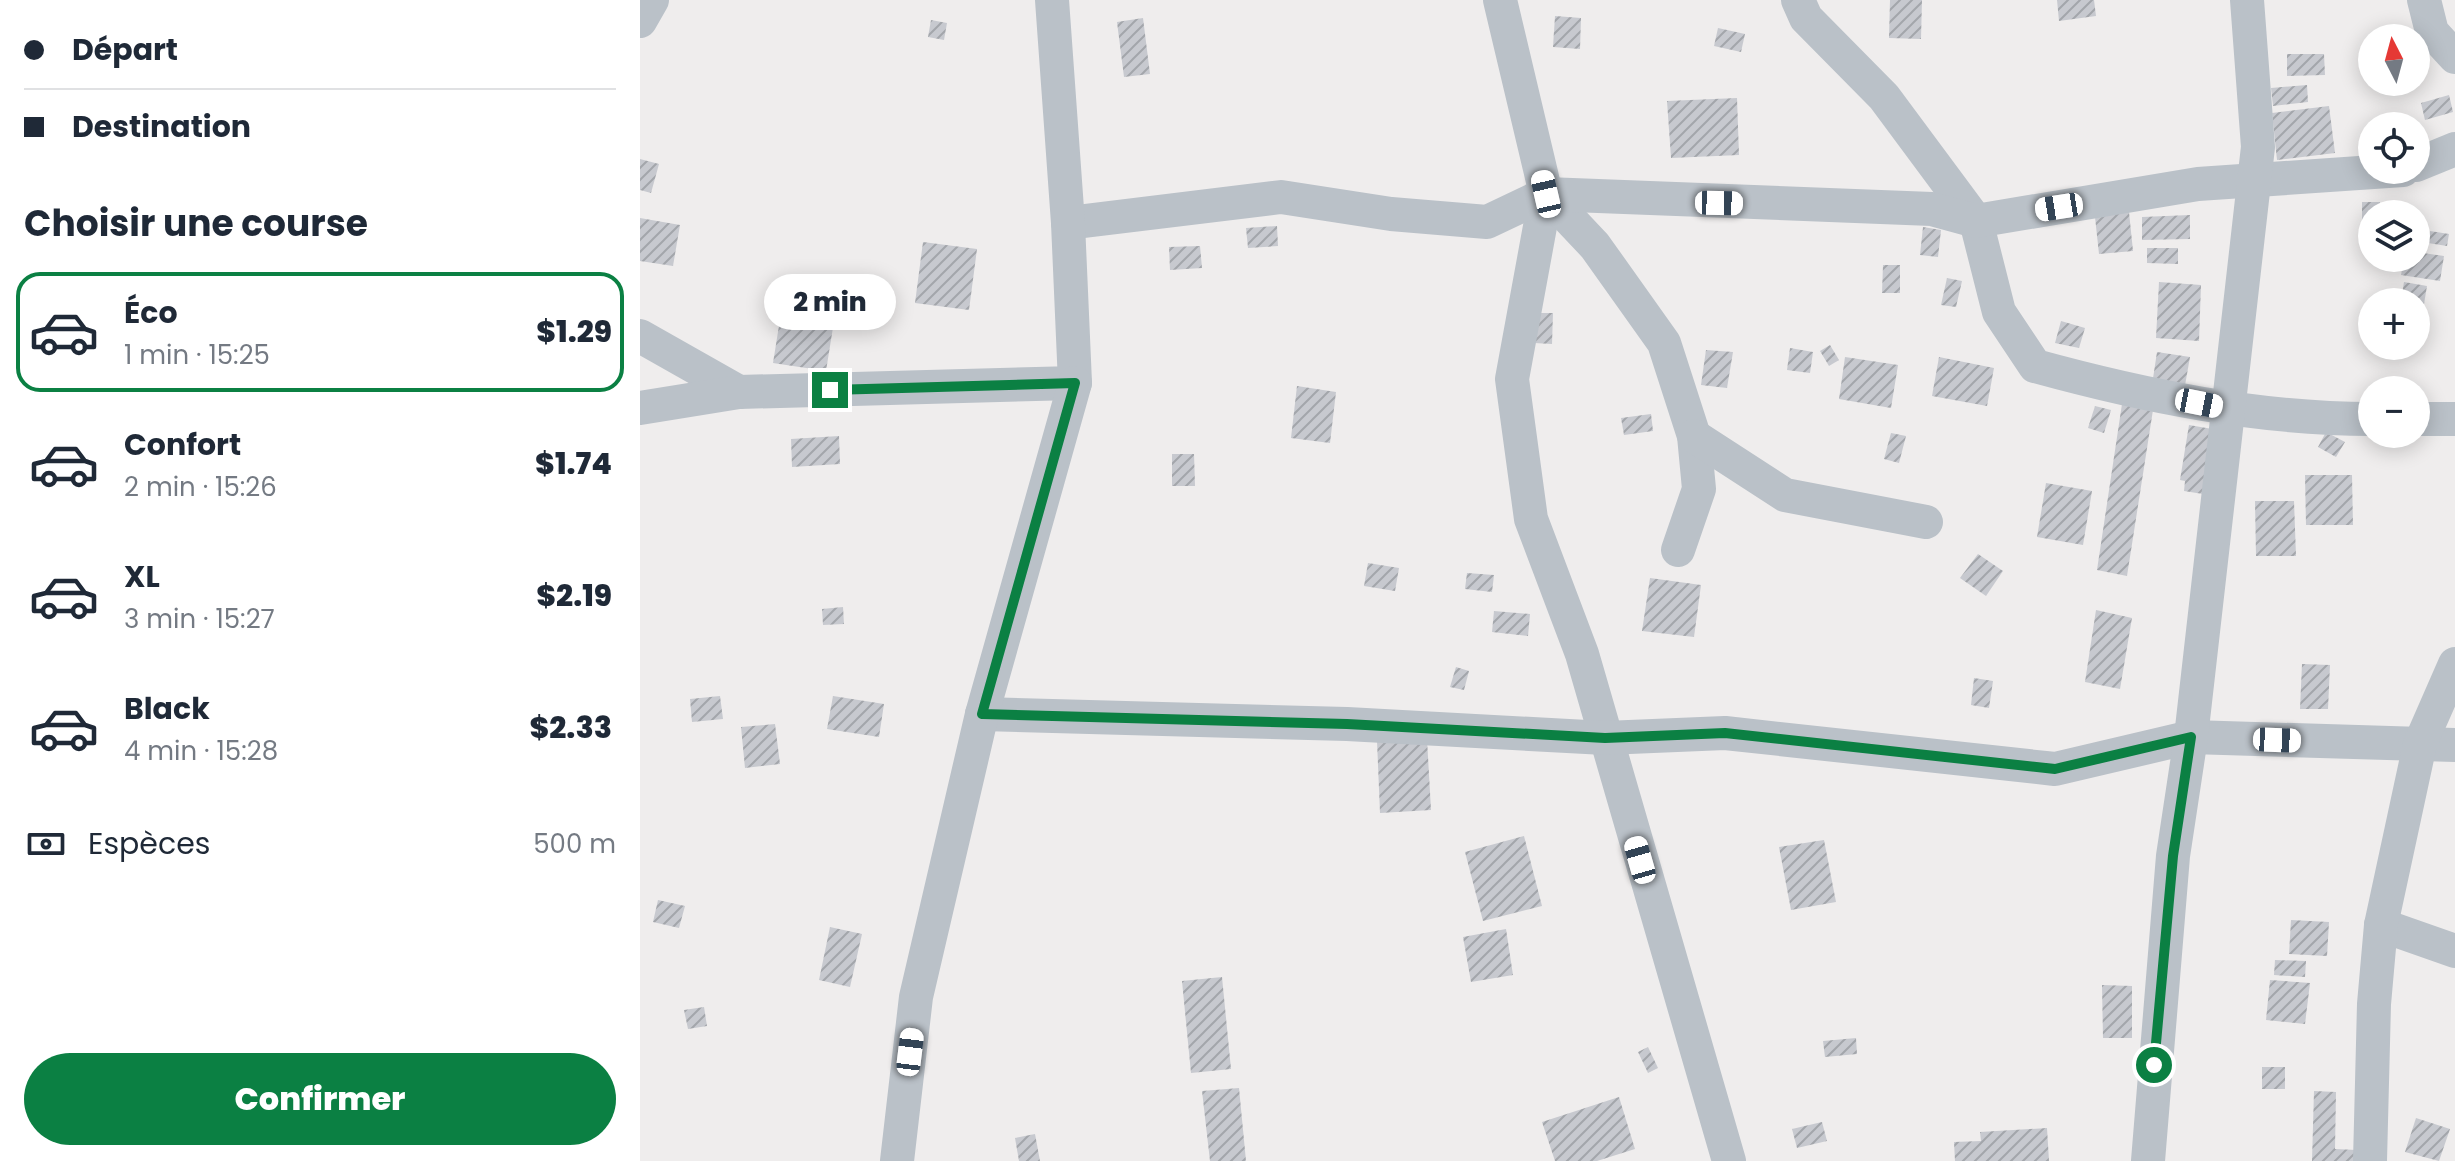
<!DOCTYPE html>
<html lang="fr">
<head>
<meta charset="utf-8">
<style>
  body { margin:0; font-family:Poppins,sans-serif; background:#f6f6f7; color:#1f2937; height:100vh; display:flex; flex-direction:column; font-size:30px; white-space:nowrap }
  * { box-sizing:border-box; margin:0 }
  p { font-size:26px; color:#747a83 }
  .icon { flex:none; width:44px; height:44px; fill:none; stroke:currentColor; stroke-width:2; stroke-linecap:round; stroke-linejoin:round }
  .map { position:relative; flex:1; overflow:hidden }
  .side { display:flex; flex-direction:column; background:#fff; width:640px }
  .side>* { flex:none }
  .guide { display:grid; align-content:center; height:176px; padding:0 24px; background:#fff }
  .needle { width:52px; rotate:354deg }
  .controls { position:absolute; left:1718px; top:24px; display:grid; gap:16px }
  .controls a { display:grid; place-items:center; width:72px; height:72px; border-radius:50%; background:#fff; box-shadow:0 4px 20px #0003; font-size:40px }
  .end { position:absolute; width:36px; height:36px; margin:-18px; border:10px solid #0b8043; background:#fff; box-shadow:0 0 0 4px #fff }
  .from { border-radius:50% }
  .bubble { position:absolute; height:56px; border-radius:28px; background:#fff; box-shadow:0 4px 20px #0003; font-size:26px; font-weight:800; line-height:56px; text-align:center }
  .car { position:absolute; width:24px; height:48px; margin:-24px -12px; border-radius:10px; box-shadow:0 0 6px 2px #0007; background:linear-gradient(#fff 24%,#345 0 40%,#fff 0 76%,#345 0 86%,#fff 0) }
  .guide b { display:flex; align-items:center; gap:28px; height:76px; font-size:30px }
  .guide b+b { border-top:2px solid #e0e1e3 }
  .guide i { width:20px; height:20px; background:#1f2937 }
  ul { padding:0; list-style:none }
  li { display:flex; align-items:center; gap:24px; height:120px; margin:0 16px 12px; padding:0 8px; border:4px solid transparent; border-radius:24px }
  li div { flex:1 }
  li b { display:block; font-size:30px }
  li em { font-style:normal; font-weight:800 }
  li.active { border-color:#0b8043 }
  li>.icon { width:72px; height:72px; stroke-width:1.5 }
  h2 { padding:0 24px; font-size:36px; line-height:96px }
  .pay { display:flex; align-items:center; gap:20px; height:88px; padding:0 24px; font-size:30px }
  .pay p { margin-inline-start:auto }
  .cta { display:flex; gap:16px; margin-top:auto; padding:16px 24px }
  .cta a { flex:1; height:92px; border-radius:48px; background:#0b8043; color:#fff; font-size:32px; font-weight:800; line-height:92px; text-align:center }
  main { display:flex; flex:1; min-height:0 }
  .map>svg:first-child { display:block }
</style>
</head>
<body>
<main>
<section class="side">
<div class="guide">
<b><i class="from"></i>Départ</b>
<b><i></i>Destination</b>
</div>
<h2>Choisir une course</h2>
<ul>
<li class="active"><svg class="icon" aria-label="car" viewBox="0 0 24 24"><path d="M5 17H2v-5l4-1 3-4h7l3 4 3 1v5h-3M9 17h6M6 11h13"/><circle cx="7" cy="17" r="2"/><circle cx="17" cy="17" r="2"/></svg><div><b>Éco</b><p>1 min · 15:25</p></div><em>$1.29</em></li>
<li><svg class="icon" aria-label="car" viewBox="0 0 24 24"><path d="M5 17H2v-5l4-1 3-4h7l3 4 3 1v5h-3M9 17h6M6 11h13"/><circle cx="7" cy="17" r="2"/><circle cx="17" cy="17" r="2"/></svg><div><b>Confort</b><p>2 min · 15:26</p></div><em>$1.74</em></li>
<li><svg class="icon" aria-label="car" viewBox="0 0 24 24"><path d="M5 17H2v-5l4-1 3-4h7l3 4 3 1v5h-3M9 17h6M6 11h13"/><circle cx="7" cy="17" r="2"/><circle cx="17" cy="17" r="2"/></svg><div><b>XL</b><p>3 min · 15:27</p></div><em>$2.19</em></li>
<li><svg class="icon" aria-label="car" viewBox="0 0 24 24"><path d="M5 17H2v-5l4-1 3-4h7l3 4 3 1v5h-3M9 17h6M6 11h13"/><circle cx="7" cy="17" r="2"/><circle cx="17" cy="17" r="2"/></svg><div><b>Black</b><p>4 min · 15:28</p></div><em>$2.33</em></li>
</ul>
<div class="pay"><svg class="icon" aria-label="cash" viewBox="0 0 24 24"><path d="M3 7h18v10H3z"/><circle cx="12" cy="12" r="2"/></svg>Espèces<p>500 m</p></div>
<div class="cta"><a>Confirmer</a></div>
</section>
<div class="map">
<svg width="1815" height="1161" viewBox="0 0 1815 1161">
  <defs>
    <pattern id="building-hatch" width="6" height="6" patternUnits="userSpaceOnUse" patternTransform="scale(2)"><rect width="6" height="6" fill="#c7c9cf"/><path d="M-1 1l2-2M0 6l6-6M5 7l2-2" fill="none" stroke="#a3a6ab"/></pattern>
  </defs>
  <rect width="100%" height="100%" fill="#efeded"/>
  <g fill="url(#building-hatch)">
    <polygon points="1250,0 1282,0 1281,39 1249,38"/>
    <polygon points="1417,0 1454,0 1456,16 1419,21"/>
    <polygon points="915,16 941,18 940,49 913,47"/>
    <polygon points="503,18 510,74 484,77 477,22"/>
    <polygon points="291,20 307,23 304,40 288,37"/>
    <polygon points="1078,28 1105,34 1101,52 1074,46"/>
    <polygon points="1647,54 1684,54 1685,75 1647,76"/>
    <polygon points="1667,85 1668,102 1633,106 1631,88"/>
    <polygon points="1809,95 1813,112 1785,120 1781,103"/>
    <polygon points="1097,98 1099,155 1031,158 1027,101"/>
    <polygon points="1689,106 1695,153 1637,160 1632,113"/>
    <polygon points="0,159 19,164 11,193 0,190"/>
    <polygon points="1722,202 1740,202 1740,214 1732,214 1732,232 1722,232"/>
    <polygon points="1489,212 1493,251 1459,254 1455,217"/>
    <polygon points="1550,215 1550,239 1502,240 1502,217"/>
    <polygon points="0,218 40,225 33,266 0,261"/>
    <polygon points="637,226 638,246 608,248 606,228"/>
    <polygon points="1283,227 1301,230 1298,257 1280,255"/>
    <polygon points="1790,231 1809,234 1807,246 1788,243"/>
    <polygon points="283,242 337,249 329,310 275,303"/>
    <polygon points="560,246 562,268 530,270 529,247"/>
    <polygon points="1507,248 1538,248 1538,264 1507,263"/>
    <polygon points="1776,252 1804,256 1800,281 1761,275 1764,258 1776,258"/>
    <polygon points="1243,265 1260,265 1260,293 1242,293"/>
    <polygon points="1307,278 1322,281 1316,307 1301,305"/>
    <polygon points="146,282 199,290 186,371 133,363"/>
    <polygon points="1519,282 1561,285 1559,341 1516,338"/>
    <polygon points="1764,282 1787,286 1784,304 1761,301"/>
    <polygon points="895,313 913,313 912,344 894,343"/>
    <polygon points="1421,321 1445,328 1439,348 1415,343"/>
    <polygon points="1190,345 1199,360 1189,366 1180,351"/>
    <polygon points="1150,348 1173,352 1170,373 1147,370"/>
    <polygon points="1066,350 1093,352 1087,388 1061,385"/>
    <polygon points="1517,352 1550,357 1544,391 1512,385"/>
    <polygon points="1205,357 1258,365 1251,408 1199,399"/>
    <polygon points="1299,357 1354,368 1347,406 1292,396"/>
    <polygon points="657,386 696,392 690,443 651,438"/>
    <polygon points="1482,404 1513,410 1487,576 1457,570"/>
    <polygon points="1455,406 1471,410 1464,433 1448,428"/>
    <polygon points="1011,414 1013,431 984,435 981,418"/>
    <polygon points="1549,425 1578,430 1563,494 1544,491 1545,481 1540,480"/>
    <polygon points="1686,432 1705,442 1696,457 1678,447"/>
    <polygon points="1251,433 1266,436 1259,463 1244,459"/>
    <polygon points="199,436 200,464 152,467 151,439"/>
    <polygon points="532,454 554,454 555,486 532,486"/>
    <polygon points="1665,475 1712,475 1713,525 1666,525"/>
    <polygon points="1406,483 1452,491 1443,545 1397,537"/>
    <polygon points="1615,501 1654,501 1656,556 1616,556"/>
    <polygon points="1338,554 1363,571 1346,596 1320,578"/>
    <polygon points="728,563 759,568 755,591 724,586"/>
    <polygon points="827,573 854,575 852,592 825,589"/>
    <polygon points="1010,578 1061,585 1054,637 1002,631"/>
    <polygon points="203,607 204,624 183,625 182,609"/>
    <polygon points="1456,610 1492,618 1480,689 1445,682"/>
    <polygon points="854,611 890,614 888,636 852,632"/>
    <polygon points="1662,664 1690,665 1688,709 1660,709"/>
    <polygon points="816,667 829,671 824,690 810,687"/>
    <polygon points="1334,678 1353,681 1349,708 1331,705"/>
    <polygon points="80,696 83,719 52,722 50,699"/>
    <polygon points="193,696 244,704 239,737 187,729"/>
    <polygon points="135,724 140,764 105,768 101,727"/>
    <polygon points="787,739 791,810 740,813 737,741"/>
    <polygon points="884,836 902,906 843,921 825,852"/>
    <polygon points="1184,840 1196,902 1151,910 1139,847"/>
    <polygon points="18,900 45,906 39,928 13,922"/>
    <polygon points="1651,920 1689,922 1687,956 1649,954"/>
    <polygon points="190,927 222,934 210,987 179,980"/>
    <polygon points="866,929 873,975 831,982 823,937"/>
    <polygon points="1635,960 1666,961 1665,977 1634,975"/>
    <polygon points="582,977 591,1069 551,1073 542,981"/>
    <polygon points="1630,980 1670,983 1665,1024 1626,1020"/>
    <polygon points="1462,985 1492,986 1492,1038 1463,1038"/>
    <polygon points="64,1007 67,1026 48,1029 44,1010"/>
    <polygon points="1216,1038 1217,1054 1185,1057 1183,1041"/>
    <polygon points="1008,1047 1018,1068 1008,1073 998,1052"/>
    <rect x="1622" y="1067" width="23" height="22"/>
    <polygon points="599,1088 606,1161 570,1161 562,1091"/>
    <polygon points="1674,1091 1696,1092 1695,1149 1717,1150 1717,1161 1672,1161"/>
    <polygon points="979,1097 995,1149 957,1161 915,1161 902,1122"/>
    <polygon points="1776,1118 1810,1129 1799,1161 1765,1152"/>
    <polygon points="1182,1122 1187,1141 1157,1148 1152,1129"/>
    <polygon points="1407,1128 1409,1161 1315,1161 1314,1142 1341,1141 1340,1132"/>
    <polygon points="395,1134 400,1161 379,1161 375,1138"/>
  </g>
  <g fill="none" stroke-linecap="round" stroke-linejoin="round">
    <g stroke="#bac1c8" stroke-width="34">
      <polyline points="860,0 906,194 872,379 891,519 942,654 1089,1161"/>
      <path d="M1158,0L1166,18L1244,97L1336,221L1359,312L1395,366C1504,396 1618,419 1732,419"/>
      <polyline points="1784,0 1792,32 1815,57"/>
      <polyline points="0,21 12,0"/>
      <polyline points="1776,165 1815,149"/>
      <polyline points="906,194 955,246 1024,343 1054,436 1059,489 1038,550"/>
      <polyline points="428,223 641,197 751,214 847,222 906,194 1292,209 1336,221 1558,184 1763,170"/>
      <polyline points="0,336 99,392"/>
      <polyline points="0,408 99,392 435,383 428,223 412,0"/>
      <polyline points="1776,419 1815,419"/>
      <polyline points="1054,436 1145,495 1286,522"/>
      <polyline points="342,714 707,724 965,738 1085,733 1415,769 1551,737 1815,745"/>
      <polyline points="1741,925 1815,951"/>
      <polyline points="257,1161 276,997 342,714 435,383"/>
      <polyline points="1508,1161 1533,856 1551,737 1618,147 1607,0"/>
      <polyline points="1730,1161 1734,1004 1741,925 1780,744 1815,664"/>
    </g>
  </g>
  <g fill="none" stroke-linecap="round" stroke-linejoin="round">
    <polyline stroke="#0b8043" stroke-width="10" points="190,390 435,383 342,714 707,724 965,738 1085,733 1415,769 1551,737 1533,856 1514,1065"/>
  </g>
</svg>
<div class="controls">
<a><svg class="needle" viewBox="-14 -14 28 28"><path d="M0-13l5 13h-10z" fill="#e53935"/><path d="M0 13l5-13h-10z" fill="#747a83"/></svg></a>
<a><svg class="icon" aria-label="locate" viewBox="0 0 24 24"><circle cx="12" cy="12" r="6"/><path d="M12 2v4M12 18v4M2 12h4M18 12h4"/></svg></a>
<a><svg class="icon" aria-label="layers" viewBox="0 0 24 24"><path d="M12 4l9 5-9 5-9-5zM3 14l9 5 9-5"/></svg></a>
<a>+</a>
<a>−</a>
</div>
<i class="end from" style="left:1514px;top:1065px"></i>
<i class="end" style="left:190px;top:390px"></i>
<div class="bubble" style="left:124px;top:274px;width:132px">2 min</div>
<i class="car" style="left:906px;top:194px;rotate:347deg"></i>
<i class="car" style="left:1079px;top:203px;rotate:91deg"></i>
<i class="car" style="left:1419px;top:207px;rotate:261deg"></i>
<i class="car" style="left:1559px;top:403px;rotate:101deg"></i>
<i class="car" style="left:1637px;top:740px;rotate:92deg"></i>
<i class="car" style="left:1000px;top:860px;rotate:344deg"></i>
<i class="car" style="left:270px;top:1052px;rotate:7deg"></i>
</div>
</main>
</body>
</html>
